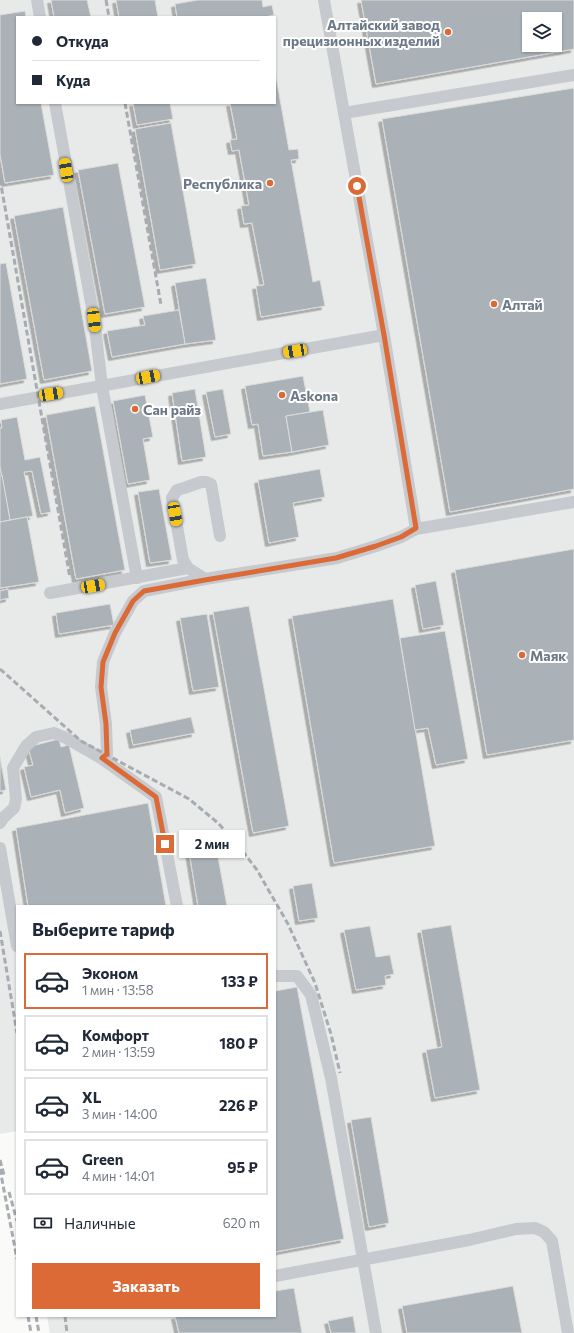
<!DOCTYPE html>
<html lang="ru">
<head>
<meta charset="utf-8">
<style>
  body { margin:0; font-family:Commissioner,sans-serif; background:#f6f6f7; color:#1f2937; height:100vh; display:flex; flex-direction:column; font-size:15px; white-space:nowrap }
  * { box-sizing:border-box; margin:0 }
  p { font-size:13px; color:#747a83 }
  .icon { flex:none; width:22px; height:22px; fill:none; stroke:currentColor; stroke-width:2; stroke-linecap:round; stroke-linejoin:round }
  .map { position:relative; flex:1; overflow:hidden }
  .sheet { position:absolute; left:16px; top:905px; width:260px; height:412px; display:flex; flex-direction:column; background:#fff; border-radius:0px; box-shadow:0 1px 3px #0004 }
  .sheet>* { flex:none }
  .guide { position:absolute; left:16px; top:16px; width:260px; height:88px; border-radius:0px; box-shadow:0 1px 3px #0004; display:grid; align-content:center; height:88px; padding:0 16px; background:#fff }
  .tools { position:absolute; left:522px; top:12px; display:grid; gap:8px }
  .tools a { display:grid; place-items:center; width:40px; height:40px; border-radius:0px; background:#fff; box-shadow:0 1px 3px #0004; font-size:20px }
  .end { position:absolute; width:18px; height:18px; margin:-9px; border:5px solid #db6a37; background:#fff; box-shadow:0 0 0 2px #fff }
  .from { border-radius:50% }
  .bubble { position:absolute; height:28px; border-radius:0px; background:#fff; box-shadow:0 1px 3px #0004; font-size:13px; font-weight:700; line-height:28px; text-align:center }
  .car { position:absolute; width:12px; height:24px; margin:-12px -6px; border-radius:5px; box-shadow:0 0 3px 1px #0007; background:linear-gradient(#f5c518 24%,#345 0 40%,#f5c518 0 76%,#345 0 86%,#f5c518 0) }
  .guide b { display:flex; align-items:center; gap:14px; height:38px; font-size:15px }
  .guide b+b { border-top:1px solid #e0e1e3 }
  .guide i { width:10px; height:10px; background:#1f2937 }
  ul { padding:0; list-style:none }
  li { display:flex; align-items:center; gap:12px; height:56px; margin:0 8px 6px; padding:0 8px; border:2px solid #e0e1e3; border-radius:0px }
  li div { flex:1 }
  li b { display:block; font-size:15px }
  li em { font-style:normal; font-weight:700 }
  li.selected { border-color:#db6a37 }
  li>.icon { width:36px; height:36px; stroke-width:1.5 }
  h2 { padding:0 16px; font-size:18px; line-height:48px }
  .pay { display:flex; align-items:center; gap:10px; height:44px; padding:0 16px; font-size:15px }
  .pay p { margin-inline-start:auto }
  .cta { display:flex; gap:8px; margin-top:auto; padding:8px 16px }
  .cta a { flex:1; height:46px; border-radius:0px; background:#db6a37; color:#fff; font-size:16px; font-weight:700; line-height:46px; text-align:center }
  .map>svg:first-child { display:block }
</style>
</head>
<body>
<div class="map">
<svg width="574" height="1333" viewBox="0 0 574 1333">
  <defs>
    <filter id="shadow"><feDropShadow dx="-3.5" dy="3.5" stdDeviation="0" flood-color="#0004"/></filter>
  </defs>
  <rect width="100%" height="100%" fill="#fafaf8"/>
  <path fill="#e8e9e9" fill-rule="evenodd" d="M0,0H574V1333H50L47,1316H275V906H17V1131L0,1134ZM17,17H275V103H17ZM529,19H555V45H529Z"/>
  <g fill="#aab2b8" stroke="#dcdcda" fill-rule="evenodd" filter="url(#shadow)">
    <polygon points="51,0 87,0 91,17 54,17"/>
    <polygon points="116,0 155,0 158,17 119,17"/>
    <polygon points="198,0 262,0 263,7 272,5 274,15 265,17 177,17 175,4"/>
    <path d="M361,0H574V49L376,84ZM529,19H555V45H529Z"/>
    <polygon points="25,11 26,17 17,17 17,103 41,103 54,175 5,183 0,154 0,15"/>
    <polygon points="275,71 289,150 298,149 299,159 291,160 313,282 320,280 325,306 261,317 256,286 264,285 252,223 244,224 241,206 249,205 239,150 232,151 230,140 237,139 230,103 275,103"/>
    <polygon points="574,88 574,489 450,512 382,119"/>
    <polygon points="133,103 170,103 173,119 137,125"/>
    <polygon points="171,123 196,264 160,270 135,129"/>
    <polygon points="118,163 145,307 105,314 78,170"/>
    <polygon points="63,207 92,371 44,380 14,216"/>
    <polygon points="6,263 27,379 0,384 0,264"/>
    <polygon points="206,278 216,340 185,344 175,283"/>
    <polygon points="179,310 185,344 112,357 107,331 145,325 143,316"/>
    <polygon points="303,376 310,412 286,416 292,452 263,456 258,424 252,425 245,386"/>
    <polygon points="195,389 206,457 182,461 172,393"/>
    <polygon points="223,389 231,434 215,437 206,392"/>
    <polygon points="145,395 153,437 143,439 150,480 128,484 113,401"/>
    <polygon points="95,406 125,570 76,579 46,415"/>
    <polygon points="323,410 329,445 292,452 286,416"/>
    <polygon points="17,417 25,460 40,457 51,512 41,514 32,471 24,472 33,516 10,520 0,466 0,428 2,428 1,420"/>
    <polygon points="320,469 325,497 293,503 299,537 269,543 258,480"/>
    <polygon points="2,475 10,520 0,522 0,476"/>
    <polygon points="159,489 172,560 150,563 138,492"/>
    <polygon points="27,517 39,582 0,588 0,522"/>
    <polygon points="574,549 574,740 487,755 455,570"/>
    <polygon points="436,581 444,625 423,629 415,585"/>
    <polygon points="8,589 9,598 0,600 0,591"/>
    <polygon points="393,599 435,846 334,863 292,616"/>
    <polygon points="110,604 114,625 59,634 56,613"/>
    <polygon points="249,606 289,826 253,833 213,612"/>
    <polygon points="207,614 219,687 193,691 180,618"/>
    <polygon points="445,631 468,759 436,765 428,728 415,730 400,638"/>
    <polygon points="191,717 195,733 133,745 130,730"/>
    <polygon points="59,739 61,747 69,745 84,808 65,813 60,790 31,797 24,767 33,765 28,747"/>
    <polygon points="0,757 6,790 0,791"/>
    <polygon points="148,803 166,906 28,906 16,828"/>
    <polygon points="216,846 227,906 198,906 189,851"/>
    <polygon points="312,883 318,918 299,921 293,886"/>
    <polygon points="451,925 480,1090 435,1098 426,1050 442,1047 421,930"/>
    <polygon points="370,926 376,957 390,955 394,974 385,976 386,985 356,990 344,930"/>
    <polygon points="297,987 344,1239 275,1252 275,991"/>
    <polygon points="371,1117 389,1223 369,1227 351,1120"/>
    <polygon points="513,1286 522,1333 407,1333 402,1306"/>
    <polygon points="294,1288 302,1333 179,1333 175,1316 275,1316 275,1291"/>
    <polygon points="353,1316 356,1333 331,1333 328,1321"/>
  </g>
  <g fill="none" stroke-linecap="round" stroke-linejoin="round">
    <g stroke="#c6c9cd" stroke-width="12">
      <polyline points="37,0 40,17"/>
      <polyline points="324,0 344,113"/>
      <polyline points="574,75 344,113 384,335 416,529 574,502"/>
      <polyline points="55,103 94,319 102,386 137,578"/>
      <polyline points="0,404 384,335"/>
      <polyline points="205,579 188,568 183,560 172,498 177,490 184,488 201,482 206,482 211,484 220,536"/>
      <polyline points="50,593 188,568"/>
      <polyline points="101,758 107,754 106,724 101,687 103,662 115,633 133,601 144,591 205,579 337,558 376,546 401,537 416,529"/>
      <polyline points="0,823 4,817 14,808 16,799 13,768 26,746 36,737 54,733 66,738 101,758 156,797 177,906"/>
      <polyline points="0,848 17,946"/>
      <polyline points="275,976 297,976 311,995 331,1078 376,1333"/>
      <polyline points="275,1276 469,1240 516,1229 535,1228 544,1232 552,1241 568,1333"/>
    </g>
    <g stroke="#a7acb2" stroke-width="3" stroke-dasharray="6 3" stroke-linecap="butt">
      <polyline points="106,0 109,17"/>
      <polyline points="125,103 161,305"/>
      <polyline points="0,179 70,578"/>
      <polyline points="0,669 81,741 189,799 218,823 238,845 257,870 288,924 315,983 331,1034 340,1073"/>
      <polyline points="0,931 17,1033"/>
      <polyline points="0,1160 4,1175"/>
      <polyline points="0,1169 17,1259"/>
      <polyline points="9,1192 17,1221"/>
      <polyline points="28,1316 31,1333"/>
      <polyline points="36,1316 39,1333"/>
      <polyline points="65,1316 67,1333"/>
    </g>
  </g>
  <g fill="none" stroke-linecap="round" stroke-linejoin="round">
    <polyline stroke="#db6a37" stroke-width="5" points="165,844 156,797 102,758 107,754 106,724 101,687 103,662 115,633 133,601 144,591 205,580 336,558 376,546 401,537 416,528 384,335 357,186"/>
  </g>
  <g fill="#db6a37" stroke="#fff" stroke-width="1.5">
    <circle cx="448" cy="32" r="4"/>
    <circle cx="270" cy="183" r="4"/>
    <circle cx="494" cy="304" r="4"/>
    <circle cx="282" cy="395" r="4"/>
    <circle cx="135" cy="409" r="4"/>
    <circle cx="522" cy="655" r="4"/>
  </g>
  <g text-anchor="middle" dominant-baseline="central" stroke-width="4" stroke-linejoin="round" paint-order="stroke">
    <g font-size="14" font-weight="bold" fill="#6a7887" stroke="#fff" text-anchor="start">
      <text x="440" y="24" text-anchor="end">Алтайский завод<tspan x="440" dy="16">прецизионных изделий</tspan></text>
      <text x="262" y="183" text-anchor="end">Республика</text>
      <text x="502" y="304">Алтай</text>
      <text x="290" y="395">Askona</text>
      <text x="143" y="409">Сан райз</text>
      <text x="530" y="655">Маяк</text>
    </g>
  </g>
</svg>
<div class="tools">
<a><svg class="icon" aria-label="layers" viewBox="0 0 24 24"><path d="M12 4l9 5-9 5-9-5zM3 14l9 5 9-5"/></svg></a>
</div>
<i class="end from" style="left:357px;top:186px"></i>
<i class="end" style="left:165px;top:844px"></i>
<div class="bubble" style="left:179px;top:830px;width:66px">2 мин</div>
<i class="car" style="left:66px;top:170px;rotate:350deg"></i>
<i class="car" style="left:94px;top:320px;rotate:173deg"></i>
<i class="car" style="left:295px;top:351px;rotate:260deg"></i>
<i class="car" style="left:148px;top:377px;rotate:79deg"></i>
<i class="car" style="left:51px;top:394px;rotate:81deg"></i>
<i class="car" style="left:175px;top:514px;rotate:170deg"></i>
<i class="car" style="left:93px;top:586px;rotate:80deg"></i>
<div class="guide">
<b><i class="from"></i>Откуда</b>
<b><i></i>Куда</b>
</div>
<section class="sheet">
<h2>Выберите тариф</h2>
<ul>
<li class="selected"><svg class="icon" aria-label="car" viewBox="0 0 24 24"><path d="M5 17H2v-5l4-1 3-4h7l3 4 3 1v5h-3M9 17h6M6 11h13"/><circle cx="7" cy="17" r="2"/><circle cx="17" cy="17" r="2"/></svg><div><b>Эконом</b><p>1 мин · 13:58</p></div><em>133 ₽</em></li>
<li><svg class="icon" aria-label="car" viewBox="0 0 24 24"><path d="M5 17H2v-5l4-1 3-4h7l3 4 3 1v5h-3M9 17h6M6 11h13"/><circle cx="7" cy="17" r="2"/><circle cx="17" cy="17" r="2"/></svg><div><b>Комфорт</b><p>2 мин · 13:59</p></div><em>180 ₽</em></li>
<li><svg class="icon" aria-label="car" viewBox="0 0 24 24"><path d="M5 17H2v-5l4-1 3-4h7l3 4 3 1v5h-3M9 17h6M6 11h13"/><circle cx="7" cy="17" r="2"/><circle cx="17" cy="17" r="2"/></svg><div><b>XL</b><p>3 мин · 14:00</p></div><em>226 ₽</em></li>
<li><svg class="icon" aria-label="car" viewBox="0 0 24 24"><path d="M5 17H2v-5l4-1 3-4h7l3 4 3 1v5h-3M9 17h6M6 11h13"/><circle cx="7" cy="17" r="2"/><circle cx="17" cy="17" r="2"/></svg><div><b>Green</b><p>4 мин · 14:01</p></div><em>95 ₽</em></li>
</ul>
<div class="pay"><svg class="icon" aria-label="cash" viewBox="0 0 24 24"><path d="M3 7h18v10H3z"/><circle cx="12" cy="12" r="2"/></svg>Наличные<p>620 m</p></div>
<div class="cta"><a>Заказать</a></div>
</section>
</div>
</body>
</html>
